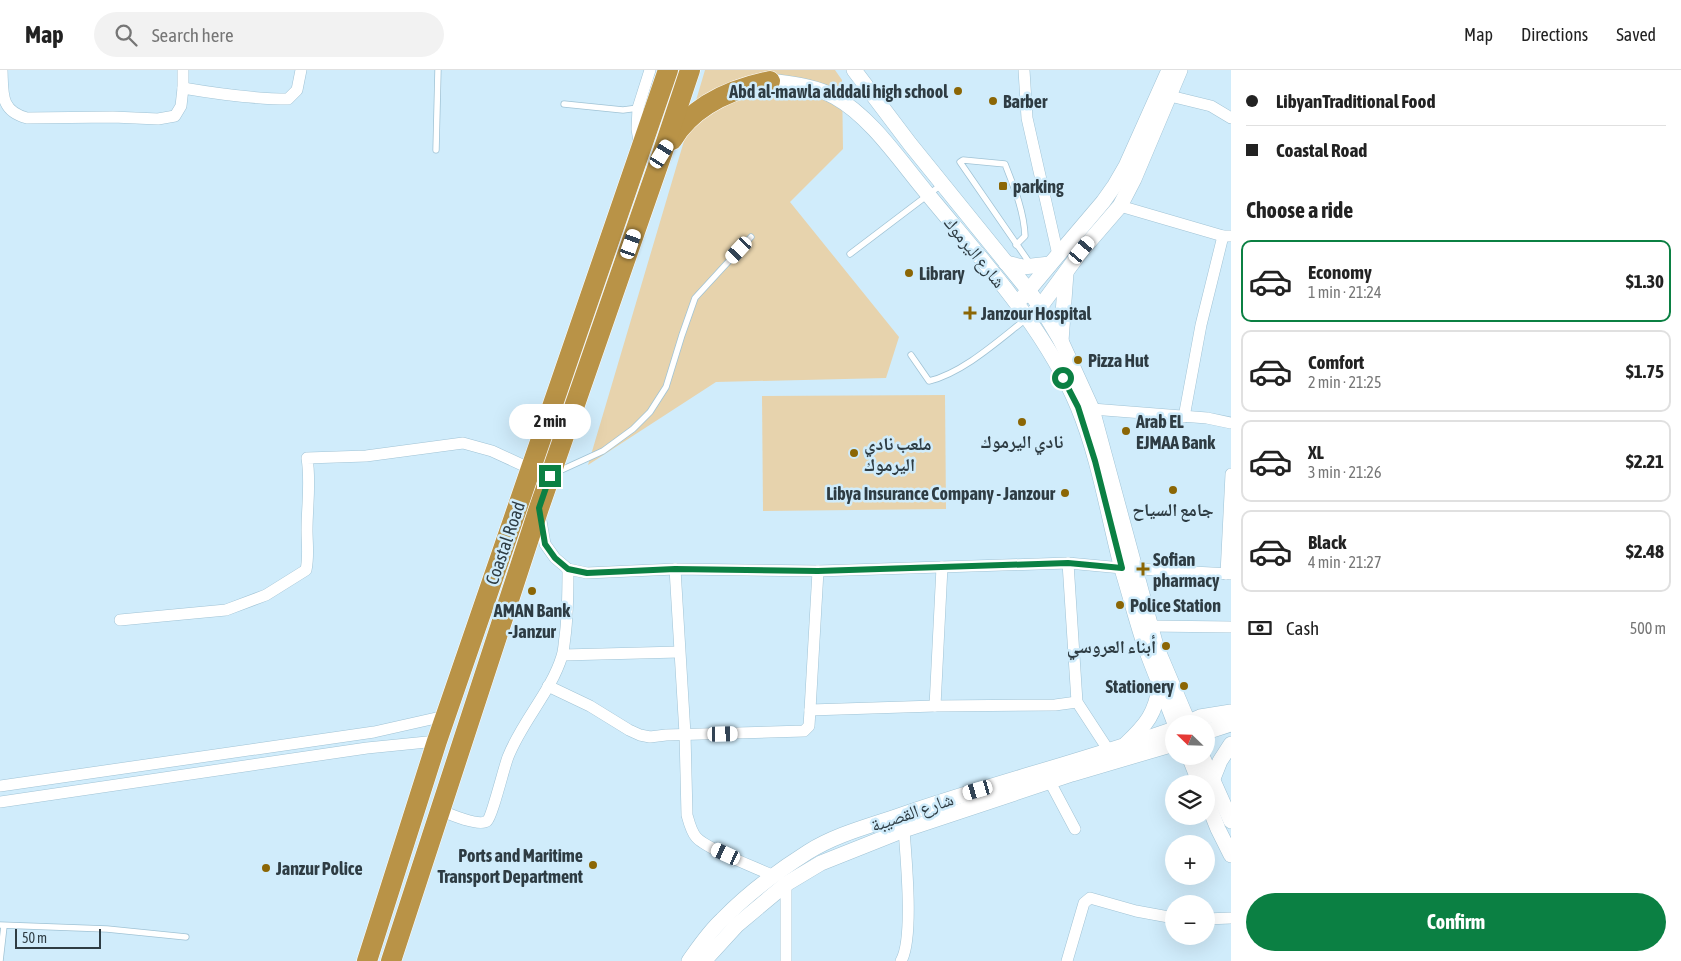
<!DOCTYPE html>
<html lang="en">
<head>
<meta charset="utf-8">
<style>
  body { margin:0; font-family:"Asap Condensed","Noto Naskh Arabic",sans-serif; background:#f2f2f2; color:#222; height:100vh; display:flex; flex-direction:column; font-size:19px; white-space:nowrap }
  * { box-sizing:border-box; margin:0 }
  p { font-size:16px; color:#767676 }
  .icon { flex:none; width:28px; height:28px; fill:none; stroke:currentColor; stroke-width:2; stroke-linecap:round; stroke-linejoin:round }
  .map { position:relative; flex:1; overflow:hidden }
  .drawer { display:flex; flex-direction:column; background:#fff; width:450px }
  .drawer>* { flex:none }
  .banner { display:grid; align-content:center; height:110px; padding:0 15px; background:#fff }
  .needle { width:32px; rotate:293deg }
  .buttons { position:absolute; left:1165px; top:645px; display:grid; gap:10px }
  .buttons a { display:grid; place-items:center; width:50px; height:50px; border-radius:50%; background:#fff; box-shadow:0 5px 20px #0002; font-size:25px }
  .scale { position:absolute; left:15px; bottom:12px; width:86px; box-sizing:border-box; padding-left:5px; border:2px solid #2e3c43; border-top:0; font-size:14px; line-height:18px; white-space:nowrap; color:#2e3c43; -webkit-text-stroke:4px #d0ecfb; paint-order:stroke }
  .end { position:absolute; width:22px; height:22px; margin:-11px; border:6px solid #0b8043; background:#fff; box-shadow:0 0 0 2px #fff }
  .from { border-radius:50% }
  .bubble { position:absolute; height:35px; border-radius:18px; background:#fff; box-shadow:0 5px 20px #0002; font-size:16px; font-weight:700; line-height:35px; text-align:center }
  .car { position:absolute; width:15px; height:30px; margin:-15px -8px; border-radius:6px; box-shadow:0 0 4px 1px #0007; background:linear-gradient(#fff 24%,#345 0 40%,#fff 0 76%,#345 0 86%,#fff 0) }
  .banner b { display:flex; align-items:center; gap:18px; height:48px; font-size:19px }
  .banner b+b { border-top:1px solid #e0e0e0 }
  .banner i { width:12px; height:12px; background:#222 }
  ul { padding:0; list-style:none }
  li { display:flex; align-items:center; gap:15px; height:82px; margin:0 10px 8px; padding:0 5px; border:2px solid #e0e0e0; border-radius:10px }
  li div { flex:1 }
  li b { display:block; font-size:19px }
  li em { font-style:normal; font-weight:700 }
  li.on { border-color:#0b8043 }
  li>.icon { width:45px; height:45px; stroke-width:1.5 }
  h2 { padding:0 15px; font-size:22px; line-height:60px }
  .pay { display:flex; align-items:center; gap:12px; height:55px; padding:0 15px; font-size:19px }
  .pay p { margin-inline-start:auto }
  .cta { display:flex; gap:10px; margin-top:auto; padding:10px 15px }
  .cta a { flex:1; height:58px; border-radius:30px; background:#0b8043; color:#fff; font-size:20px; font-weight:700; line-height:58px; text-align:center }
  header { display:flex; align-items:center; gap:30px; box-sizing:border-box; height:70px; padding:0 25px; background:#fff; border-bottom:1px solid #e0e0e0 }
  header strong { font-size:24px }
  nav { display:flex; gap:28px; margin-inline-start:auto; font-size:18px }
  .search { width:350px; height:45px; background:#f2f2f2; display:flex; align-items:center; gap:12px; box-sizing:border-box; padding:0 18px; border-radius:28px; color:#767676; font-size:19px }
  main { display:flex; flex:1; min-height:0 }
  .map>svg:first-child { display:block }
</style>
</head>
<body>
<header>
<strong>Map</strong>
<div class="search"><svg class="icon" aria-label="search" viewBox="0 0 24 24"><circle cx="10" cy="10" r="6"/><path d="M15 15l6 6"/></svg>Search here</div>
<nav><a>Map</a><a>Directions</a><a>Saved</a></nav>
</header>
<main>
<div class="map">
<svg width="1231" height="891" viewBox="0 0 1231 891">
  <rect width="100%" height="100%" fill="#d0ecfb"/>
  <g fill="#e7d3ad">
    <polygon points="705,0 835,0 842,10 843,79 790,132 899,267 886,308 716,312 588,395"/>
    <polygon points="945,325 946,439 763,441 762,326"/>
  </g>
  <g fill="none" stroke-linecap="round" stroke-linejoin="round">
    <defs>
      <g id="lane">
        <polyline points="564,34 623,40 638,38"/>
        <polyline points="436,80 438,0"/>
        <path d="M1016,175L1025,166C1024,141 1014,117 1005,94L963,90L960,92L1031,195"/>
        <polyline points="850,184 941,115"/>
        <path d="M911,285L929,311C963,303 999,270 1026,249"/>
        <polyline points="557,402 603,381 633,359 650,342 666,317 682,265 695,228 751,167"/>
        <polyline points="0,855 107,859 186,867"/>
        <polyline points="0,891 4,856"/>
      </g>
      <g id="street">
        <path d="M2,0C3,23 0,41 27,48L113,47L158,49L175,46L181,36L183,18C218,24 253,29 288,29L297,20L301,0"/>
        <polyline points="1024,0 1027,48 1058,185"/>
        <polyline points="183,18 183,0"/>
        <polyline points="1170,26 1211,36 1231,48"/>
        <polyline points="639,71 637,59 638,38 650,0"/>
        <polyline points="1120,136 1223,166 1231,166"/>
        <polyline points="1092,339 1207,348 1231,353"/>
        <polyline points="1184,347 1201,255 1223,166"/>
        <polyline points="540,445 545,474 555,488 568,499 587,503 675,499 818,501 1068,493 1122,498"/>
        <polyline points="1068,493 1077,632 1109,681"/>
        <path d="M675,499L685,664L687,745C689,752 691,761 696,767C706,779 757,798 774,806"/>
        <polyline points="1136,499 1231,504"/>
        <polyline points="1226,504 1231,404"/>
        <path d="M120,550L226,540L266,525L306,500C309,486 307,474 307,460C307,436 311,412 307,388L366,386L463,373L492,381L531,399"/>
        <polyline points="1150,556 1231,557"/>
        <polyline points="563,585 679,582"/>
        <polyline points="548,616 590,636 629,660 640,665 650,667 666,665 804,661 809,656 810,640 818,501"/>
        <polyline points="935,636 942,497"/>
        <polyline points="810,640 935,636 1055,635 1077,632"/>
        <polyline points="1050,712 1075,759"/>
        <polyline points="0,716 374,662 445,646"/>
        <polyline points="0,732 367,678 437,671"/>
        <path d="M440,740C449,744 479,757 487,751C492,747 504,697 508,687C522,651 551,622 562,586C564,580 564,573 565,567C568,544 568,522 568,499"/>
        <polyline points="786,814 786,891"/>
        <polyline points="1206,849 1231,848"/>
        <path d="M901,891C914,869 906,788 904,760"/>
        <polyline points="1067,891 1084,833 1090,828 1136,841 1174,848"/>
      </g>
      <g id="secondary">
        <polyline points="854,0 910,74 1029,221 1045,244 1061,271 1092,339 1156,576 1189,654"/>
        <path d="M770,11C792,14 815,16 835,27C871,47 900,91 926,122C980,188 1045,257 1078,337C1099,388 1108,445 1122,499C1130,525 1137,553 1146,579C1155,604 1166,629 1175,654"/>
        <polyline points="1006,193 1023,197 1050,194"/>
        <polyline points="1022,228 1058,185 1103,132 1115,115 1126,96 1169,0"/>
        <polyline points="1034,242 1040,237 1082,180 1120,136 1134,109 1180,0"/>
        <polyline points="1061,271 1066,203"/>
        <polyline points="1184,654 1200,647 1231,642"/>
        <polyline points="1206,662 1231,654"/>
        <path d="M1126,674C1147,654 1155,644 1160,615"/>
        <polyline points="1189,686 1200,714"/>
        <polyline points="1202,686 1231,751"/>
        <polyline points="1212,711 1220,691 1231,674"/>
        <polyline points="1206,729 1218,759 1231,785"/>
        <path d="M689,891C699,877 709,862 722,850C747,824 778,801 808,782C838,763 874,755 907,743C995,713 1086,690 1174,659"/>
        <polyline points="704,891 737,855 786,814 821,793 904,760 1072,704 1174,674"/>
      </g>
      <g id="highway">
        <path d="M672,70C693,35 731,19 770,11"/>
        <polyline points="367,891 437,671 668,0"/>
        <polyline points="391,891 539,438 662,84 690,0"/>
      </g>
    </defs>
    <use href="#lane" stroke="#a0c3d5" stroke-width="7"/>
    <use href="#street" stroke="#a0c3d5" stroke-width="12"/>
    <use href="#secondary" stroke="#a0c3d5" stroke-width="16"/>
    <use href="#highway" stroke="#fff" stroke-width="21"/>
    <use href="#lane" stroke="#fff" stroke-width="5.5"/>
    <use href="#street" stroke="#fff" stroke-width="11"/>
    <use href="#secondary" stroke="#fff" stroke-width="15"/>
    <use href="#highway" stroke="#b99347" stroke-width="20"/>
  </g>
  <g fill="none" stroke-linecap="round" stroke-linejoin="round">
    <polyline stroke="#0b8043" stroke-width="6" points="550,406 539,438 545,474 555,488 568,499 587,503 675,499 818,501 1068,493 1122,498 1095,391 1078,337 1063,308"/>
  </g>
  <g fill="#8b6605" stroke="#d0ecfb" stroke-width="2">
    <circle cx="958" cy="21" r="5"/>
    <circle cx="993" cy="31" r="5"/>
    <rect x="998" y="111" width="10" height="10" rx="2.5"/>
    <circle cx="909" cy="203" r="5"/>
    <path d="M967.5 235.5h5v5h5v5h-5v5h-5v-5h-5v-5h5z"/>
    <circle cx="1078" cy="290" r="5"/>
    <circle cx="1022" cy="352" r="5"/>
    <circle cx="1126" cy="361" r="5"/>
    <circle cx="854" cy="383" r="5"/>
    <circle cx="1173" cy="420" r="5"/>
    <circle cx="1065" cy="423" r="5"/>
    <path d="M1140.5 491.5h5v5h5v5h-5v5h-5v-5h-5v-5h5z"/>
    <circle cx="532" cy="521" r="5"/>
    <circle cx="1120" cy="535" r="5"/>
    <circle cx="1166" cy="576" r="5"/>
    <circle cx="1184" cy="616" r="5"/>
    <circle cx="593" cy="795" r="5"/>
    <circle cx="266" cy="798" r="5"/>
  </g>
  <g text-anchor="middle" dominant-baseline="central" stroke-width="5" stroke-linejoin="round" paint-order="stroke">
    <g font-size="18" font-weight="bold" fill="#2e3c43" stroke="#d0ecfb" text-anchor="start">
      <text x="948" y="21" text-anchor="end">Abd al-mawla alddali high school</text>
      <text x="1003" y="31">Barber</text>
      <text x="1013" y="116">parking</text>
      <text x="919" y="203">Library</text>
      <text x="981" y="243">Janzour Hospital</text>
      <text x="1088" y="290">Pizza Hut</text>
      <text x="1136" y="351">Arab EL<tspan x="1136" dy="21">EJMAA Bank</tspan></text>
      <text x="1022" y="371" text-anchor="middle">نادي اليرموك</text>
      <text x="864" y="373">ملعب نادي<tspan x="864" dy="21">اليرموك</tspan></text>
      <text x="1055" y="423" text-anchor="end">Libya Insurance Company - Janzour</text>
      <text x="1173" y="439" text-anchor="middle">جامع السياح</text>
      <text x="1153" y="489">Sofian<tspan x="1153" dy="21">pharmacy</tspan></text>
      <text x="1130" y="535">Police Station</text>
      <text x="532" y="540" text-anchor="middle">AMAN Bank<tspan x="532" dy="21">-Janzur</tspan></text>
      <text x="1156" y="576" text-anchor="end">أبناء العروسي</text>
      <text x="1174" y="616" text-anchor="end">Stationery</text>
      <text x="583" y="785" text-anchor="end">Ports and Maritime<tspan x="583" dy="21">Transport Department</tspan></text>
      <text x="276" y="798">Janzur Police</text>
    </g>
    <g font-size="18" fill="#2e3c43" stroke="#d0ecfb">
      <text transform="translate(975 182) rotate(51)">شارع اليرموك</text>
      <text transform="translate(505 473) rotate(-71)">Coastal Road</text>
      <text transform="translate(912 742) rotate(-19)">شارع القصيبة</text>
    </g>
  </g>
</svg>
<div class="buttons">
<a><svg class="needle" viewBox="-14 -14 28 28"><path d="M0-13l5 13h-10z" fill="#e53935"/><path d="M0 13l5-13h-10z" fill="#767676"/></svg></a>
<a><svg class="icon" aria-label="layers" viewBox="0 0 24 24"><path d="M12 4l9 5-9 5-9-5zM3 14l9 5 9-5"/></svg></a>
<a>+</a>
<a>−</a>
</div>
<div class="scale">50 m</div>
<i class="end from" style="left:1063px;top:308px"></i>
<i class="end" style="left:550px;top:406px"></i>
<div class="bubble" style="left:509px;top:334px;width:82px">2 min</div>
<i class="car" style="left:662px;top:84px;rotate:32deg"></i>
<i class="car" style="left:631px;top:174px;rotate:19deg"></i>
<i class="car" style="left:739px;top:180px;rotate:223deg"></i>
<i class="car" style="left:1082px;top:180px;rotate:40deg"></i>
<i class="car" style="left:723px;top:664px;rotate:89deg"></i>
<i class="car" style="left:978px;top:720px;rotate:254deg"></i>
<i class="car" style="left:726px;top:784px;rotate:295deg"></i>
</div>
<section class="drawer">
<div class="banner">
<b><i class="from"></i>LibyanTraditional Food</b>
<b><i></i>Coastal Road</b>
</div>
<h2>Choose a ride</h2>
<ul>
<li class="on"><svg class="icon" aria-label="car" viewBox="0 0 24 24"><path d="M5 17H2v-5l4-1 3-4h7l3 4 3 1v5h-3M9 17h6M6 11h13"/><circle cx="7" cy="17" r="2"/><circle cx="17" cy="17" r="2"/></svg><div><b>Economy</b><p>1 min · 21:24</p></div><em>$1.30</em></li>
<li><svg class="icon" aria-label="car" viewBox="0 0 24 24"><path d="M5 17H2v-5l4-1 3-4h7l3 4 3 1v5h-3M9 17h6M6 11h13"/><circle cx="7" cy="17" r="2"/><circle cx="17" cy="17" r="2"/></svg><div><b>Comfort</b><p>2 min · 21:25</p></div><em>$1.75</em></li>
<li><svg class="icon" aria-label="car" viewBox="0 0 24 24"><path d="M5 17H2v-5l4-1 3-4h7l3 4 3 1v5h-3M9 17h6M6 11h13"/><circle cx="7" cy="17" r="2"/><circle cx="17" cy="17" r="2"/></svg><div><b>XL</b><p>3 min · 21:26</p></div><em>$2.21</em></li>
<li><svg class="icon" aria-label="car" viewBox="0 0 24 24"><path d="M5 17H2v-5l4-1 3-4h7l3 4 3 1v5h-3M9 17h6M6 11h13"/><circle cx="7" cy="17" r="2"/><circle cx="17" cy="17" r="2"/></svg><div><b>Black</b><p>4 min · 21:27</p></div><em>$2.48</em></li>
</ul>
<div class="pay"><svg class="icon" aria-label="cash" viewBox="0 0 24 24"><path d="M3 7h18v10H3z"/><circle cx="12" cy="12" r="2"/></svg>Cash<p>500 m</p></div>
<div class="cta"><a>Confirm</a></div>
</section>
</main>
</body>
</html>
